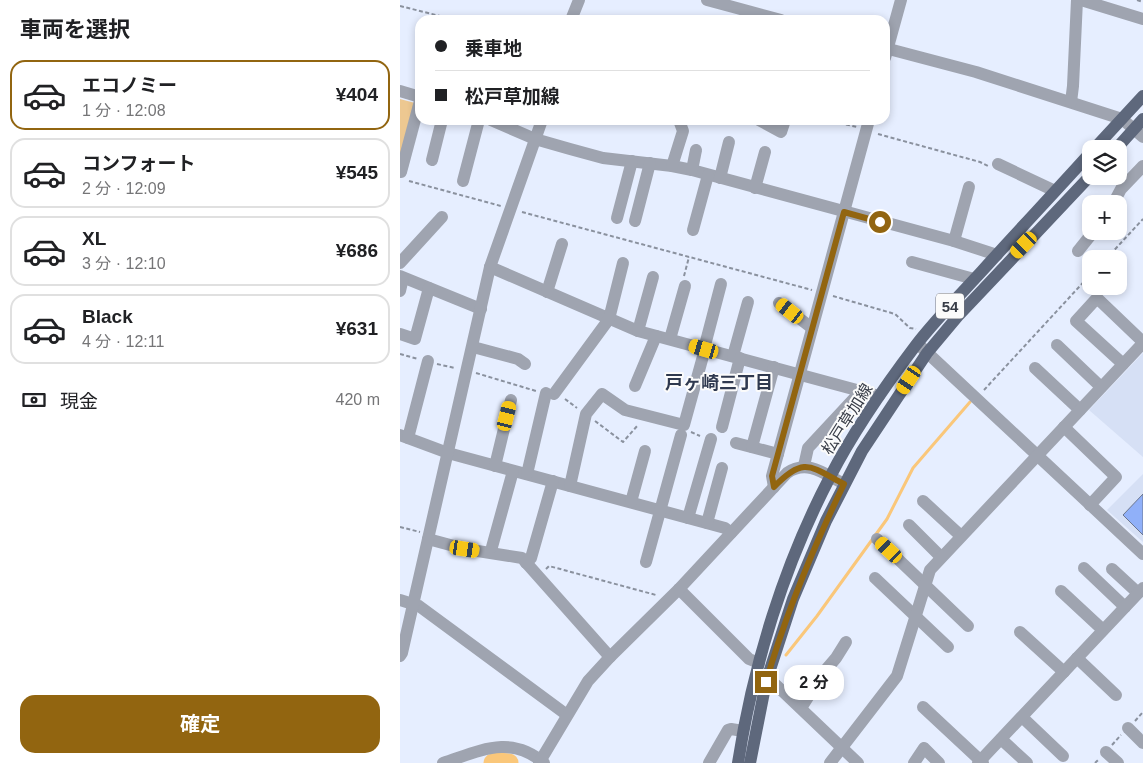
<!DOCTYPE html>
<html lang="ja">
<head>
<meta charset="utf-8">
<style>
  body { margin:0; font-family:Arial,"Noto Sans JP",sans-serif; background:#f2f2f2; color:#202124; height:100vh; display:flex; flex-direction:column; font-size:19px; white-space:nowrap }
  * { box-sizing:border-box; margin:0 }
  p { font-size:16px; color:#757577 }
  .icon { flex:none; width:28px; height:28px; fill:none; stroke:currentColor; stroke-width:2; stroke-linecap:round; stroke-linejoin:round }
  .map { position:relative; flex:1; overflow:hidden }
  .drawer { display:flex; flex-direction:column; background:#fff; width:400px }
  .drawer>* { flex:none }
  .top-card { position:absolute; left:15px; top:15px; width:475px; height:110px; border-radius:15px; box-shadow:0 2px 8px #0003; display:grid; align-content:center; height:110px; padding:0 20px; background:#fff }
  .fabs { position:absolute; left:682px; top:140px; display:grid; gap:10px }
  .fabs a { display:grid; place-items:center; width:45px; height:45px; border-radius:10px; background:#fff; box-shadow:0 2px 8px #0003; font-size:25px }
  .end { position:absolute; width:22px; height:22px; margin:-11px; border:6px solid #926510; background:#fff; box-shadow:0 0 0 2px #fff }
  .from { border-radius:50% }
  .bubble { position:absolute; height:35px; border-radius:15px; background:#fff; box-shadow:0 2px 8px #0003; font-size:16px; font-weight:700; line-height:35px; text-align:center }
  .car { position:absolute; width:15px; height:30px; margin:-15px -8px; border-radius:6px; box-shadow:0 0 4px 1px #0007; background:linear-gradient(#f5c518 24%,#345 0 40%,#f5c518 0 76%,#345 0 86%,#f5c518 0) }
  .top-card b { display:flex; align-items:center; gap:18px; height:48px; font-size:19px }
  .top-card b+b { border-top:1px solid #e0e0e0 }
  .top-card i { width:12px; height:12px; background:#202124 }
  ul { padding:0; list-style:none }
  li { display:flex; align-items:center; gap:15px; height:70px; margin:0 10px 8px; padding:0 10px; border:2px solid #e0e0e0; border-radius:15px }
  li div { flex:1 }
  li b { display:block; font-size:19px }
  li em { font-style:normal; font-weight:700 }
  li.current { border-color:#926510 }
  li>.icon { width:45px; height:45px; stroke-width:1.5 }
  h2 { padding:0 20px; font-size:22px; line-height:60px }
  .pay { display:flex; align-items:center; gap:12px; height:55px; padding:0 20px; font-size:19px }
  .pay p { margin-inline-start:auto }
  .button { display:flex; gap:10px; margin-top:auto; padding:10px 20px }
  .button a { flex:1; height:58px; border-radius:15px; background:#926510; color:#fff; font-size:20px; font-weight:700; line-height:58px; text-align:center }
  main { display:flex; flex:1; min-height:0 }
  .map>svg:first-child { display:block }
</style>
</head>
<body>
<main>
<section class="drawer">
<h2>車両を選択</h2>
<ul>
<li class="current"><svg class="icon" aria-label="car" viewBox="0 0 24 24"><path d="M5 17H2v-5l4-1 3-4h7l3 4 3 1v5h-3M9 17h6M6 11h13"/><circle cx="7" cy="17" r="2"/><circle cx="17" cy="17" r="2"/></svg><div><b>エコノミー</b><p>1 分 · 12:08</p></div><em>¥404</em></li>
<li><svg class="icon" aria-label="car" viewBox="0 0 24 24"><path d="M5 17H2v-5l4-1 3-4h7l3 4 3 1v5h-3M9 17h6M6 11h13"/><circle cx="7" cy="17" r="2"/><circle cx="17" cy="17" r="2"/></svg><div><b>コンフォート</b><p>2 分 · 12:09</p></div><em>¥545</em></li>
<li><svg class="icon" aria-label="car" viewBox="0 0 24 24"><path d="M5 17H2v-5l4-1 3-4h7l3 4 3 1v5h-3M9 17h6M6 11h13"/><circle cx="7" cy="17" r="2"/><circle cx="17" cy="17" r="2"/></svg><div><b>XL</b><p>3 分 · 12:10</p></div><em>¥686</em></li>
<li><svg class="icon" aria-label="car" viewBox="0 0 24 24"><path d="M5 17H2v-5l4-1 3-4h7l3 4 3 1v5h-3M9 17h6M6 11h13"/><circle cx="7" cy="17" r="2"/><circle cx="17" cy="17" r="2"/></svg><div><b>Black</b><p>4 分 · 12:11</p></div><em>¥631</em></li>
</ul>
<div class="pay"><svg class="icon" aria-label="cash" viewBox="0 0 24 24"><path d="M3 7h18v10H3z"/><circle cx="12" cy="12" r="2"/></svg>現金<p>420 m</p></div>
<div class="button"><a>確定</a></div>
</section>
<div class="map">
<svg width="743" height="763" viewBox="0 0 743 763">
  <rect width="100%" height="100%" fill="#e6eeff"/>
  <g fill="#d6e0f5">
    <polygon points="743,353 743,457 689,410"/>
    <polygon points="743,474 743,542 707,510"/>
  </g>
  <polygon fill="#edc891" points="0,99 15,103 0,155"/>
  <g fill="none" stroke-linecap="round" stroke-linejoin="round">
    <polyline stroke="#fac77a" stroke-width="3" points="386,655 417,616 487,519 513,468 570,402"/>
    <polyline stroke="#fac77a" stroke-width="19" points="93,763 97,762 109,763"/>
  </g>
  <polygon fill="#90b0f9" stroke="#6b768f" points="743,494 743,535 723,515"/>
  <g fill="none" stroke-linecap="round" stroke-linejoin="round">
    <g stroke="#8a919e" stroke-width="2" stroke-dasharray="4 2.5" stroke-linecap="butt">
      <polyline points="737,0 743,2"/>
      <polyline points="0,6 56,20"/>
      <polyline points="427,120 457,127"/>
      <polyline points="478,134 580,162 588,166"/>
      <polyline points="9,181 101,206"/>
      <polyline points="122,212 412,290"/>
      <polyline points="706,259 743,219"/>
      <polyline points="284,276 289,257"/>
      <polyline points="433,296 495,314 510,328 516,329"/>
      <polyline points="0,354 18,359"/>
      <polyline points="37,364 55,368"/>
      <polyline points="76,373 136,391"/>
      <polyline points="584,390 691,274"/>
      <polyline points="165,399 177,408"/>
      <polyline points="195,421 223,442 238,425"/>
      <polyline points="291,432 300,436"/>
      <polyline points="0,527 20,532"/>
      <polyline points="146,569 149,566 256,595"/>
      <polyline points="735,721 743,712"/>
      <polyline points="712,745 721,735"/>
      <polyline points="695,763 699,759"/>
    </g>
    <g stroke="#9fa4b0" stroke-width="12">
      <polyline points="307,0 381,20"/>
      <polyline points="681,0 743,19"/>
      <polyline points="171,20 179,0"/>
      <polyline points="485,48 576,72 722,119 743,137"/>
      <polyline points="485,58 501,0"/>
      <polyline points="0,91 20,97"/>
      <polyline points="671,102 673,86 677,0"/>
      <polyline points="91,120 135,139 170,149 203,158 272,166 292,170 554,241 597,255"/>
      <polyline points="359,120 381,132 385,120"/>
      <polyline points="32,160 42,120"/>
      <polyline points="598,164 655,191"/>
      <polyline points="272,166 283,131 280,123 281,120"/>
      <polyline points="292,170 296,150"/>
      <polyline points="1,172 20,101"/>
      <polyline points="320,178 329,142"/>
      <polyline points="63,181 79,120"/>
      <polyline points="355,188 365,152"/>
      <polyline points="713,204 721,189 743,166"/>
      <polyline points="217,218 232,161"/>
      <polyline points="235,221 250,163"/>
      <polyline points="293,230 308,175"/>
      <polyline points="554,241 569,187"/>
      <polyline points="678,251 694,231"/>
      <polyline points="512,262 574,279"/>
      <polyline points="0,263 42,217"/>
      <polyline points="90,267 238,331 479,396"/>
      <polyline points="0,276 81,309"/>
      <polyline points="0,291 3,278"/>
      <polyline points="147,292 162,244"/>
      <polyline points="379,303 412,328"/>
      <polyline points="238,331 253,277"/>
      <polyline points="0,334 15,339 29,288"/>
      <polyline points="270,339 285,286"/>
      <polyline points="519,345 743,554"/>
      <polyline points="657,345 701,387"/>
      <polyline points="73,347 118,359 125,364"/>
      <polyline points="304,349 321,284"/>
      <polyline points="333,356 348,302"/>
      <polyline points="723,364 676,321 697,298 743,342"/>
      <polyline points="635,368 680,410"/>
      <polyline points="235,386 256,336"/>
      <polyline points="154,394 209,319 223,263"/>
      <polyline points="322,427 340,358"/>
      <polyline points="664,427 716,477 690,505"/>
      <polyline points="0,435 48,453 325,528 331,533"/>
      <polyline points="8,438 28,361"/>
      <polyline points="336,443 378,454"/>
      <polyline points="352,447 374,367"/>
      <polyline points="95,466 111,400"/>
      <polyline points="404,466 408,448 461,391"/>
      <polyline points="127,474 146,393"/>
      <polyline points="170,486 186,414 202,394 225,410 284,425 305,349"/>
      <polyline points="374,487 372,476 469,120"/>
      <polyline points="523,501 561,536"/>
      <polyline points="231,502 245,451"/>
      <polyline points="288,518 311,439"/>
      <polyline points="307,523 322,468"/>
      <polyline points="509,525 541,557"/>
      <polyline points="28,539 65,549 122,558 210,657"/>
      <polyline points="477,539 568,626"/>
      <polyline points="92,547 113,471"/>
      <polyline points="246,562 281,435"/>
      <polyline points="126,563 131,558 153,481"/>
      <polyline points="684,568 725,607"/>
      <polyline points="712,569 738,593"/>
      <polyline points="475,578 548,647"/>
      <polyline points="279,589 349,659 359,663"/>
      <polyline points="661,591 703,630"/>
      <polyline points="0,600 19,606 167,715"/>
      <polyline points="620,632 664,672"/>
      <polyline points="0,656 2,653 90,267 142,120"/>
      <polyline points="677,658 716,695"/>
      <polyline points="366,682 376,685 458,763"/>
      <polyline points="523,707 583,763"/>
      <polyline points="401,708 424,672 436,658 446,642"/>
      <polyline points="622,717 663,756"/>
      <polyline points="728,728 743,743"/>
      <polyline points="601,739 627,763"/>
      <polyline points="706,752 718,763"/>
      <path d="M43,763C80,751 110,734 144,763"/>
      <path d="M139,763L188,681L210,657L279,589L387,473C407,459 425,474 444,484"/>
      <polyline points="309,763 328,730 331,729 343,731"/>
      <polyline points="430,763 497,676 530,570 743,343"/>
      <polyline points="514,763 524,748 539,763"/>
      <polyline points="578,763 743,588"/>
    </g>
    <g stroke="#5e687c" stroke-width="12">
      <polyline points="694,149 743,96"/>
      <polyline points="716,149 743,119"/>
      <path d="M338,763C353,665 384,565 430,477C454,430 485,386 516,345C536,319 560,295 582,271C618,231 655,192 691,152"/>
      <polyline points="350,763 366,682 393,599 426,521 462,451 527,353 558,316 691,175"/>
    </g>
  </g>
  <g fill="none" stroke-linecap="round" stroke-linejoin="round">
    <path stroke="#926510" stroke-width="6" d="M366,682C386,613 413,548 444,484C410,466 404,456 374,487L372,476L444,212L480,222"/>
  </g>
  <g text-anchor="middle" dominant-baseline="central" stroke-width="4" stroke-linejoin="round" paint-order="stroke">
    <rect fill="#fbfbfb" stroke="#72757d" stroke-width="1" x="536" y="293.5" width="28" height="25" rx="4"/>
    <g font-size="15" font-weight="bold" fill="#373c47">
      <text x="550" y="306">54</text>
    </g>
    <g font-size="16" fill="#373c47" stroke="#fbfbfb">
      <text transform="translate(447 419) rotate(-58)">松戸草加線</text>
    </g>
    <g font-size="18" font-weight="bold" fill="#2f394f" stroke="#fbfbfb">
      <text x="319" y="383">戸ヶ崎三丁目</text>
    </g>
  </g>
</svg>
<div class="fabs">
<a><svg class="icon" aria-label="layers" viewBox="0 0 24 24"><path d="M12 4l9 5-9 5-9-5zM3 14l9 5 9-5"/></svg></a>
<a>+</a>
<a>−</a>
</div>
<i class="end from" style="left:480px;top:222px"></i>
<i class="end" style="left:366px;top:682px"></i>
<div class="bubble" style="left:384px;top:665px;width:60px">2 分</div>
<i class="car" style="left:624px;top:245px;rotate:224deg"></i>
<i class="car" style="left:390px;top:311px;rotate:308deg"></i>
<i class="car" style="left:304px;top:349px;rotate:286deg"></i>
<i class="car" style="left:509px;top:380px;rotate:214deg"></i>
<i class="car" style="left:107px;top:416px;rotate:14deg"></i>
<i class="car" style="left:65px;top:549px;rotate:99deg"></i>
<i class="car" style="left:489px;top:550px;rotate:313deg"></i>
<div class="top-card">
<b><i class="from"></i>乗車地</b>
<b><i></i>松戸草加線</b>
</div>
</div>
</main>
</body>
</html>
